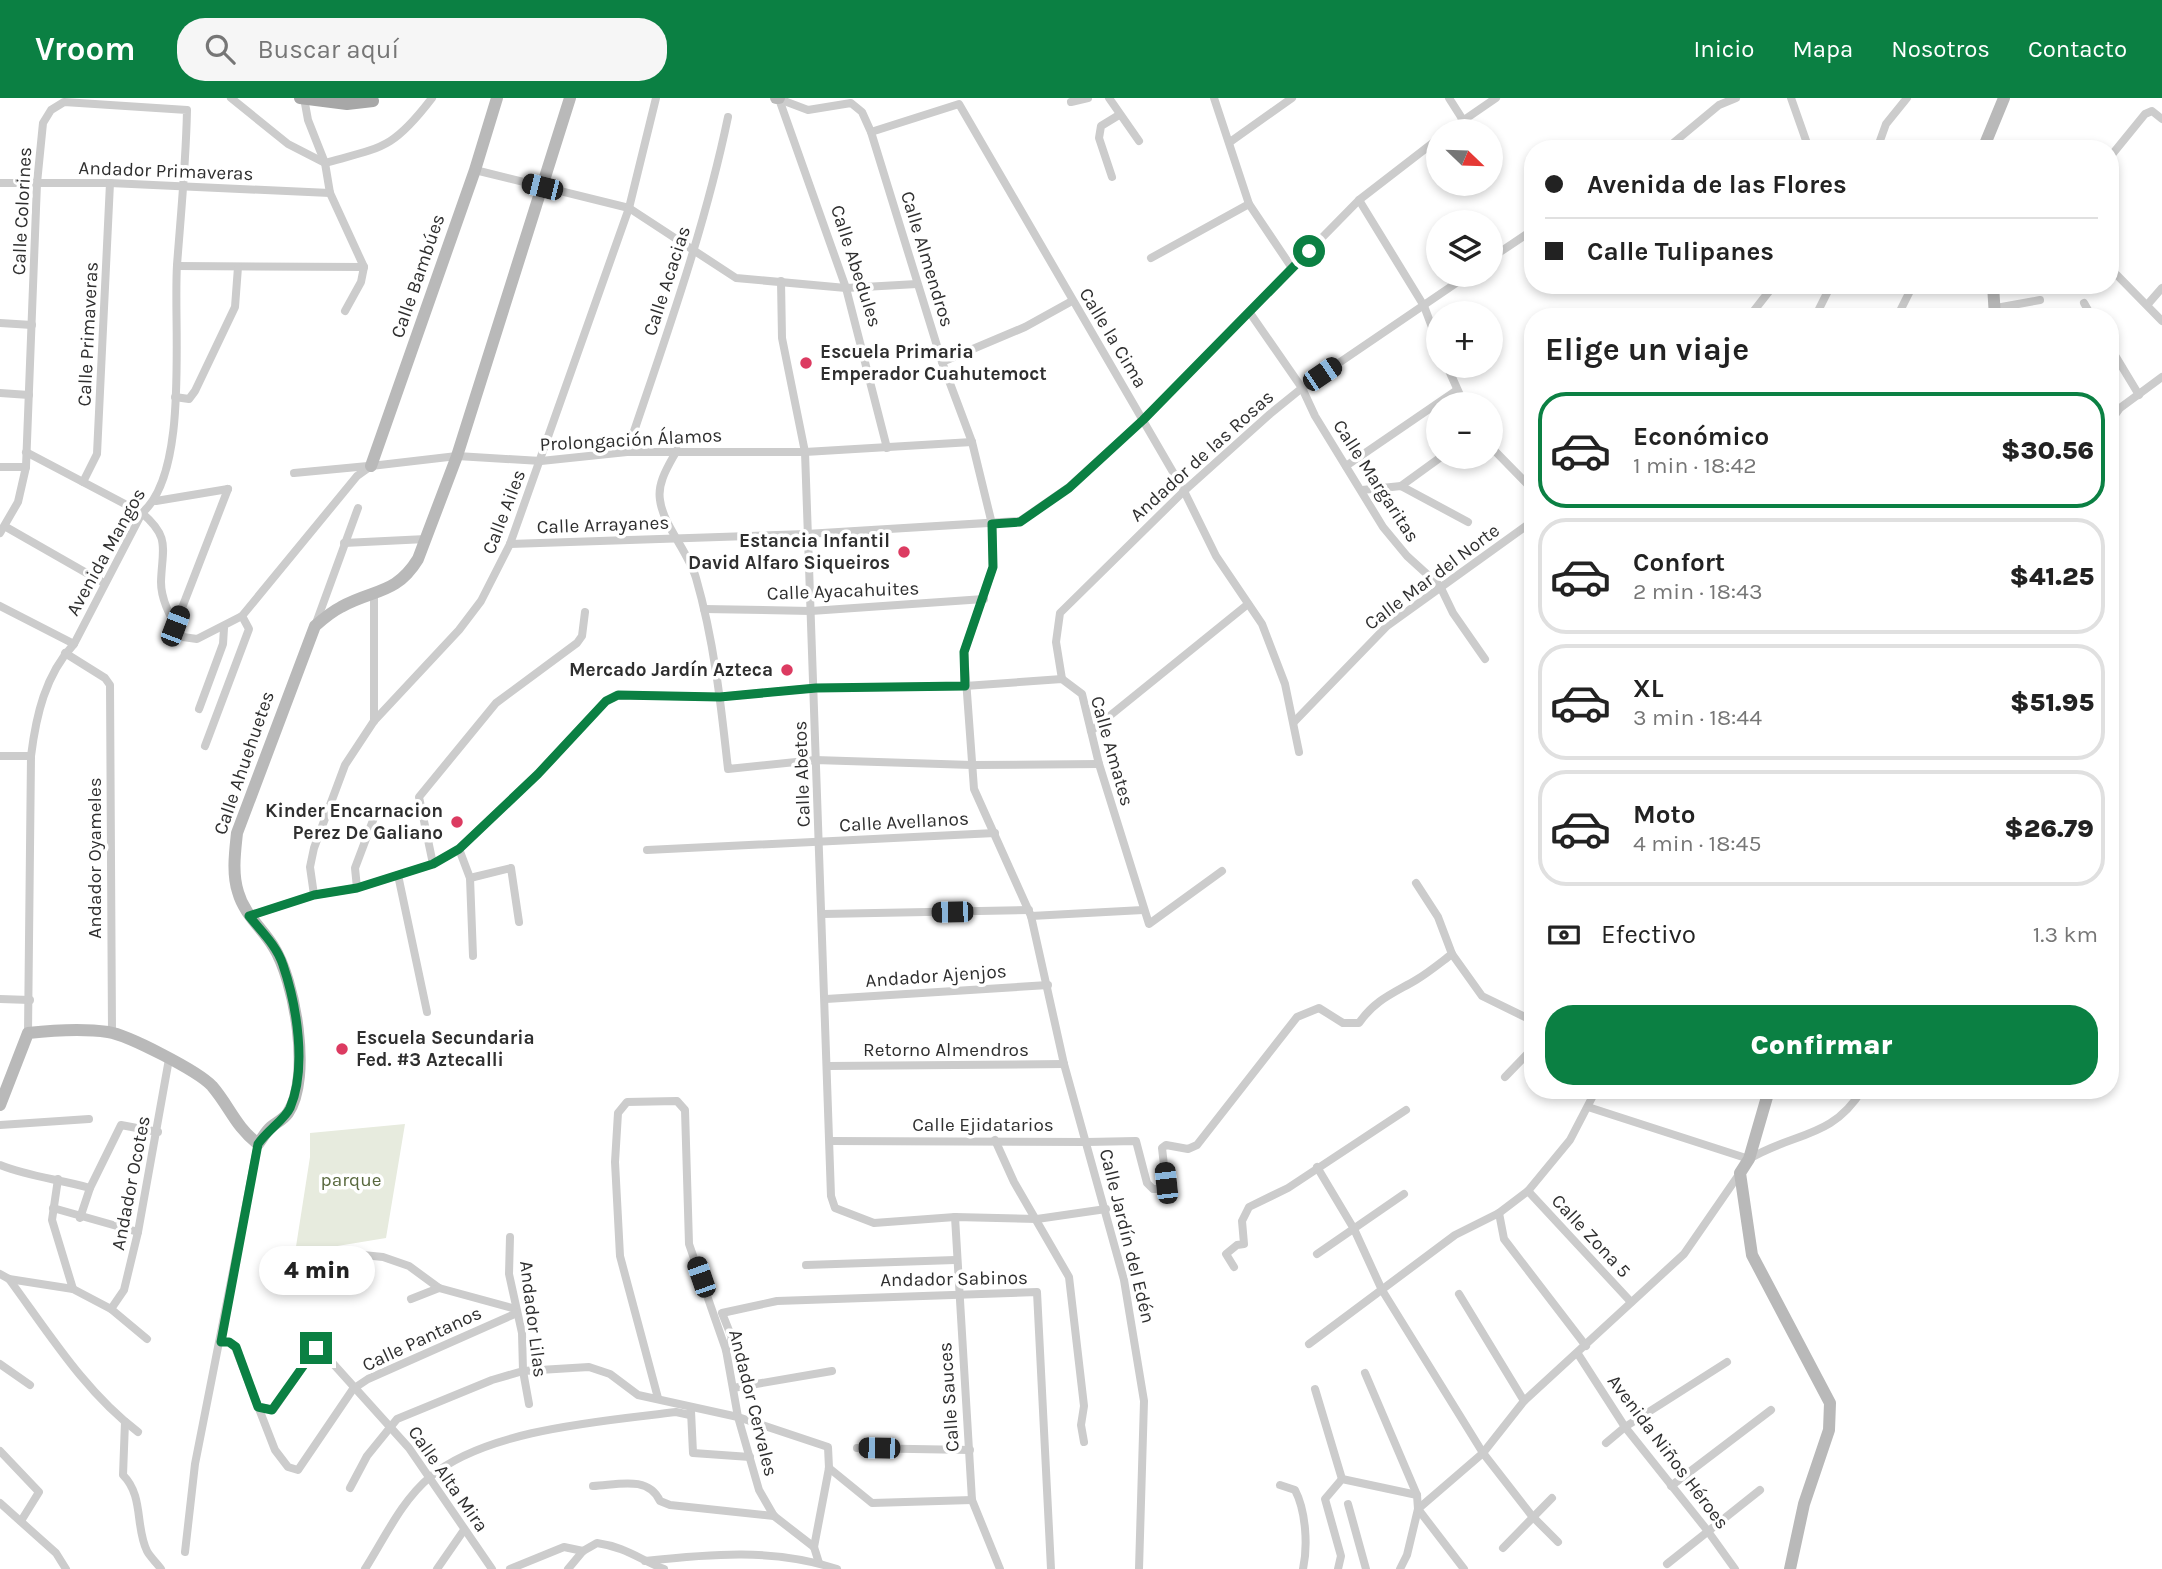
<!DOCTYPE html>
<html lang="es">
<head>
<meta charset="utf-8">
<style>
  body { margin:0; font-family:Karla,sans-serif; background:#f6f6f6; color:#222; height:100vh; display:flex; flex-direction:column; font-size:26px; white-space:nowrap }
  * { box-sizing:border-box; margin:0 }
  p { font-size:23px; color:#767676 }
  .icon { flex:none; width:38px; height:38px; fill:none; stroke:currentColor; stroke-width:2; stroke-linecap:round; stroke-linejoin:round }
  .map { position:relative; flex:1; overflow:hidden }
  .details { position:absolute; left:1524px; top:210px; width:595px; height:791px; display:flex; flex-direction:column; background:#fff; border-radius:28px; box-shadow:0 4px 10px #0003 }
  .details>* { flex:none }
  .guide { position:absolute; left:1524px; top:42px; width:595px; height:154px; border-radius:28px; box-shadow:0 4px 10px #0003; display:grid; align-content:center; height:154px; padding:0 21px; background:#fff }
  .needle { width:46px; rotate:113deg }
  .controls { position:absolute; left:1426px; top:21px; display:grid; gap:14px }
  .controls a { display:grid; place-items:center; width:77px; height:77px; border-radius:50%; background:#fff; box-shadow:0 4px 10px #0003; font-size:35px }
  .end { position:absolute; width:32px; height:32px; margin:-16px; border:9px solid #0b8043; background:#fff; box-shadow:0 0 0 4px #fff }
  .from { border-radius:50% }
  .bubble { position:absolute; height:49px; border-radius:24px; background:#fff; box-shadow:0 4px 10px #0003; font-size:23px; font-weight:800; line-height:49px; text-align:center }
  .car { position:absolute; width:21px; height:42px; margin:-21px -10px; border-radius:9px; box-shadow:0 0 5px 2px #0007; background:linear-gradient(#222 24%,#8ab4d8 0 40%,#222 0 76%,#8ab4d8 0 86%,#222 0) }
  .guide b { display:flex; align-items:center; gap:24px; height:66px; font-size:26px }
  .guide b+b { border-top:2px solid #e0e0e0 }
  .guide i { width:18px; height:18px; background:#222 }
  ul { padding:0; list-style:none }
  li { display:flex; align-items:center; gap:21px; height:116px; margin:0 14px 10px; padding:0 7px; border:4px solid #e0e0e0; border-radius:28px }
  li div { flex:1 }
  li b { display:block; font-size:26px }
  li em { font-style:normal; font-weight:800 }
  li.active { border-color:#0b8043 }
  li>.icon { width:63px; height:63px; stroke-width:1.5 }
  h2 { padding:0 21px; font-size:32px; line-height:84px }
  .pay { display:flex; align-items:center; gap:18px; height:77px; padding:0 21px; font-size:26px }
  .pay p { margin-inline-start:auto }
  .action { display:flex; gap:14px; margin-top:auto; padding:14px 21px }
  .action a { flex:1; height:80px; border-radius:28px; background:#0b8043; color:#fff; font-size:28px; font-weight:800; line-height:80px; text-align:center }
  header { display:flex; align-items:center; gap:42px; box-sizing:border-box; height:98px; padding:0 35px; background:#0b8043; color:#fff }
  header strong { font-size:33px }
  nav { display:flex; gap:38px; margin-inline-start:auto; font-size:24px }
  .search { width:490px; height:63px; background:#f6f6f6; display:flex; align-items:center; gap:18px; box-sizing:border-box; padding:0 24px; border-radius:28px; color:#767676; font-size:26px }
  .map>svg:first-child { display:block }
</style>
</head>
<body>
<header>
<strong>Vroom</strong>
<div class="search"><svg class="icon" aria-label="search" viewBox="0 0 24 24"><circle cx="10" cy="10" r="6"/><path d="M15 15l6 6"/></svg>Buscar aquí</div>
<nav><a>Inicio</a><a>Mapa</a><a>Nosotros</a><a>Contacto</a></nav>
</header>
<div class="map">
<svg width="2162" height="1471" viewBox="0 0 2162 1471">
  <rect width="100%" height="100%" fill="#fff"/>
  <polygon fill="#e7ebde" points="405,1026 386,1140 295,1155 310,1059 310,1035"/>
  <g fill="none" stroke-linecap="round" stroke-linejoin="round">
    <g stroke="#ccc" stroke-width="8">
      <path d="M231,0L288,46L325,65C383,49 393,51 432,0"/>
      <polyline points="304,0 308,22 325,65 330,95 364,169 361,184 345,213"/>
      <polyline points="1109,0 1139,43"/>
      <polyline points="1214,0 1249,106 1292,170"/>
      <polyline points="1449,0 1463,22"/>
      <polyline points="1791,0 1809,51"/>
      <polyline points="779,1 808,12 851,5 862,14 871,34 942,264 972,344 992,426 993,469 964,554 974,691 1031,818 1064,966 1124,1182 1144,1303 1139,1471"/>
      <polyline points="779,1 846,190 887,350"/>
      <polyline points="1071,4 1088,0"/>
      <polyline points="1448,33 1496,0"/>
      <polyline points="871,34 959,6 1184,393 1216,458 1262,526 1285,586 1299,654"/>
      <polyline points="1230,44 1292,0"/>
      <polyline points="1666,51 1719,7 1736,0"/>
      <polyline points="1877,51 1886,26 1907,0"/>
      <polyline points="2110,59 2145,16 2152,13 2162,21"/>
      <polyline points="475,72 629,110 736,180 846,190 917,186"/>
      <polyline points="1112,79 1099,40 1101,28 1119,17"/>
      <polyline points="0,85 110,85 330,95"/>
      <polyline points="1359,102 1424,208 1438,245"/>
      <polyline points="1151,160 1249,106"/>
      <polyline points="1491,160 1533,132"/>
      <polyline points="177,168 364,169"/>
      <polyline points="2110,170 2162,223"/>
      <polyline points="781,183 782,240 805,354 831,1098 835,1110 874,1125 955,1119 1037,1121 1106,1111"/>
      <polyline points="2084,205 2092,219"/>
      <polyline points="2148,206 2162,190"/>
      <polyline points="1996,210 2040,202"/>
      <polyline points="1250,215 1302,290 1315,318 1383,429 1407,458 1440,488 1453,515 1485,561"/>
      <polyline points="1749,219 1774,187"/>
      <polyline points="1815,219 1831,187"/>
      <polyline points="1897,219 1913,187"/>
      <polyline points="0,225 32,227"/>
      <polyline points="2110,249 2139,297"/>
      <polyline points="942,264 1025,229 1072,203"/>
      <polyline points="1447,268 1464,306"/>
      <polyline points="0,295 29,297"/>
      <polyline points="175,299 189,301 195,293 235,209 238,169"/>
      <polyline points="2110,324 2120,310 2162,279"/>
      <polyline points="1491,349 1533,392"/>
      <path d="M677,352C669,367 657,384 660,402C663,427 689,455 696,480C714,542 721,607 728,671L815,662L972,667L1099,666"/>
      <path d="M26,354L142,415C171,440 162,450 161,484C161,504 172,523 183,539L197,541L242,518L357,378L371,368L457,358L541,363L627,354H805L972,344"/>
      <path d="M627,354C664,244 704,134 728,19"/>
      <polyline points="1346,368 1457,292"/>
      <polyline points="0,369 26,369"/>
      <polyline points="294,375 368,368"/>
      <polyline points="83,384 97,356 110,85"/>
      <polyline points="1401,388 1441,359"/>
      <polyline points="1362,392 1401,388 1468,424"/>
      <polyline points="156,403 228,391"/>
      <polyline points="6,429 104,485"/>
      <path d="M0,435L18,404L26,369L37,85L43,25L51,12L64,4L187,12C186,64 181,115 177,167C173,228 190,374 142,415L74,546C45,577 36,618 31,658L28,935"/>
      <polyline points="344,445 426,441"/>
      <polyline points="510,446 806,436 1020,423 1069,389 1143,322 1359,102 1438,41"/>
      <polyline points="374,497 374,623"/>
      <polyline points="0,508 74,546"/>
      <polyline points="704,511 811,513 984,501"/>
      <polyline points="316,525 358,410"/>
      <polyline points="175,528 228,391"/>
      <polyline points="65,555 105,580 110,587 112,934"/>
      <polyline points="1062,581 1056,544 1060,515 1184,393 1270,316 1302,290 1468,177"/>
      <polyline points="199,611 223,546 224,530"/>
      <polyline points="1294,624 1387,528 1533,423"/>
      <polyline points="1091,633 1248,506"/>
      <polyline points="205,648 249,531 242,518"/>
      <polyline points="0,658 31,658"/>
      <polyline points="459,751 470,780 473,858"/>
      <polyline points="647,752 995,735"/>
      <polyline points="433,766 419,699 496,605 577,545 582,538 585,514"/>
      <polyline points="398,777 427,914"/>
      <polyline points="470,780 511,770 519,824"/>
      <polyline points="1416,785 1438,819 1452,856 1482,898 1533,923"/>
      <polyline points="357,790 355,770 375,717"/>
      <polyline points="314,797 310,769 314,750 345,667 374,623 459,532 481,503 510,446 629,110 656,0"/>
      <polyline points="823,816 1029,812"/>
      <polyline points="249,818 314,797 357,790 433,766 459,751 538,676 606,603 618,597 720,599 816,590 965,588 1062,581 1082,596 1099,666 1149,826 1222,773"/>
      <polyline points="1031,818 1143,812"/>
      <polyline points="0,901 30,902"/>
      <polyline points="826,901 1048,887"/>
      <polyline points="828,968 1064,966"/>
      <polyline points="1505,979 1533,950"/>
      <path d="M1588,1009L1749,1061C1794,1034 1832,1041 1862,992"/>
      <polyline points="0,1027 89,1021"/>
      <polyline points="995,1042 1014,1084 1069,1179 1084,1308 1081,1327 1084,1344"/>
      <path d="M831,1043L1087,1044L1136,1043L1147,1085L1153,1091H1162L1166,1085L1162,1050L1166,1047L1188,1051L1197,1047L1297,919L1319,910L1343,925H1359C1375,902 1392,896 1416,882C1428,875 1440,865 1452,856"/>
      <path d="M0,1067C29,1079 59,1081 90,1090"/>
      <polyline points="1317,1069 1354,1131 1382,1192 1483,1355 1532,1418 1558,1444"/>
      <polyline points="58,1081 52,1122 73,1191"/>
      <polyline points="1528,1093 1631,1204"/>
      <polyline points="53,1110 138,1134"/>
      <polyline points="1499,1115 1504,1141 1586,1248"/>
      <polyline points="955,1119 972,1402 1000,1471"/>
      <polyline points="80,1120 90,1090 121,1027 158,1034"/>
      <polyline points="510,1139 509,1176 522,1235 523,1273 529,1306"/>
      <polyline points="353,1156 383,1159 409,1168 439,1190 516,1211"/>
      <polyline points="1317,1156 1404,1096"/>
      <polyline points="806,1167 955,1162"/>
      <polyline points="1234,1169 1226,1156 1237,1147 1244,1146 1242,1123 1249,1109 1288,1090 1406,1012"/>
      <polyline points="0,1176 9,1181 73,1191 111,1211 147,1241"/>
      <path d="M9,1181C48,1234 85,1294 138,1334"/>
      <polyline points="1459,1196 1524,1303"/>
      <polyline points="411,1201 439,1190"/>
      <polyline points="111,1211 124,1192 138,1134 169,961"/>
      <polyline points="221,1244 229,1244 235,1249 275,1352 288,1369 298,1372 353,1291 368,1281 517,1215"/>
      <polyline points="1309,1246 1455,1137 1499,1115 1528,1093 1570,1042 1596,992"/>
      <polyline points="726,1252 732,1240 722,1215 777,1203 1037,1194 1051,1471"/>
      <polyline points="1578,1256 1625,1329 1707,1432 1735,1471"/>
      <polyline points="0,1266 30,1287"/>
      <polyline points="1365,1275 1417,1397"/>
      <polyline points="733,1290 832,1273"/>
      <polyline points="1315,1291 1342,1381"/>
      <polyline points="658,1300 620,1158 615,1064 618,1015 627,1004 677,1003 685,1012 689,1146 726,1252 738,1319 759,1392 774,1418 814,1449 819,1465"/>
      <polyline points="258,1309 273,1312 316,1250 319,1250 409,1350 492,1471"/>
      <polyline points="691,1313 693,1355 750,1359"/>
      <path d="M125,1324L123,1377C144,1398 135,1429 147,1453C150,1459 157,1465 161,1471"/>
      <polyline points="1606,1345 1625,1329 1727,1264"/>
      <polyline points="857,1350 970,1352"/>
      <polyline points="0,1353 39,1394 21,1423"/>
      <polyline points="829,1370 872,1405 972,1402"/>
      <path d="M1280,1387L1295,1392C1306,1413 1308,1448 1303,1471"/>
      <path d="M593,1388C617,1387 648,1377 660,1403L670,1407L774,1418"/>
      <polyline points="1671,1388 1771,1312"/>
      <polyline points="350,1390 367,1358 397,1321 492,1282 523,1273 589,1269 610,1276 638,1297 738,1319 828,1349 829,1370 814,1449"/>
      <polyline points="0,1405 56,1455 66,1471"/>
      <polyline points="1348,1406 1366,1471"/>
      <polyline points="1503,1450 1552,1400"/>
      <polyline points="185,1454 195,1366 258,1046"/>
      <path d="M645,1463C710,1456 774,1450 837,1471"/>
      <polyline points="1667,1466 1760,1392"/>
      <path d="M365,1471C384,1441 402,1402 430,1379C487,1331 604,1323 676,1314L690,1317"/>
      <polyline points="437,1471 464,1432"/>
      <polyline points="510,1471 564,1449 583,1453"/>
      <path d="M568,1471L583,1453L597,1445C625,1449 639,1461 664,1471"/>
      <polyline points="1338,1471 1341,1458 1325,1401 1342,1381 1417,1397 1418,1411 1464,1471"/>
      <polyline points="1400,1471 1407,1457 1418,1411 1483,1355 1524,1303 1684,1156 1740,1075"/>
    </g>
    <g stroke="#b9b9b9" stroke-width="12">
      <polyline points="776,0 779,0"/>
      <polyline points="1983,51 2004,0"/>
      <polyline points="1993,187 1995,219"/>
      <polyline points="371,368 475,72 497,0"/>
      <polyline points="1769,992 1749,1061 1740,1075 1752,1157 1830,1305 1829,1332 1804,1406 1790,1471"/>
      <path d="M0,1007L28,935C55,932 81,930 108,934C128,937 198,973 212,988C230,1009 235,1028 258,1046C262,1041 266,1033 271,1029C277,1024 283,1022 288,1015C312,980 295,882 273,848C262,830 244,816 238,794C232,775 235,754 237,735L315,528C323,521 331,514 341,509C373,491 396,497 418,461L457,358L570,0"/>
    </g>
    <polyline stroke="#a7a7a7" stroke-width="12" points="300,0 347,6 373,3"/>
  </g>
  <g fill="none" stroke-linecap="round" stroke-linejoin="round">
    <path stroke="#0b8043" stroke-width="9" d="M316,1250L272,1312L258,1309L236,1249L229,1244H221L258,1046C267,1033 285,1021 290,1010C307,970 297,908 283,867C277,848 261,833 249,818L314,797L357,790L433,766L459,751L538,676L606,603L618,597L720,599L816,590L965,588L964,554L993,469L992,426L1020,424L1069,390L1143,322L1309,153"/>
  </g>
  <g fill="#dc3b61" stroke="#fff" stroke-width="2.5">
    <circle cx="806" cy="265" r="7"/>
    <circle cx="904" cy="454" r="7"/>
    <circle cx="787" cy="572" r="7"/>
    <circle cx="457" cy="724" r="7"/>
    <circle cx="342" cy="951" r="7"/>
  </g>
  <g text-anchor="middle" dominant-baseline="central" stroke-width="7" stroke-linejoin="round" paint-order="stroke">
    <g font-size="19" fill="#2f2f2f" stroke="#fff">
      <text transform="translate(166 73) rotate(2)">Andador Primaveras</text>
      <text transform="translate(22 113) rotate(-87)">Calle Colorines</text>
      <text transform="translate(927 161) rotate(73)">Calle Almendros</text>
      <text transform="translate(856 168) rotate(72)">Calle Abedules</text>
      <text transform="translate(418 178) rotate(-71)">Calle Bambúes</text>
      <text transform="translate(667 183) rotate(-72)">Calle Acacias</text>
      <text transform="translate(88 236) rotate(-87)">Calle Primaveras</text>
      <text transform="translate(1113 240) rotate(59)">Calle la Cima</text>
      <text transform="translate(631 342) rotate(-3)">Prolongación Álamos</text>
      <text transform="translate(1202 358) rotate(-42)">Andador de las Rosas</text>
      <text transform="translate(1376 383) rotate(57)">Calle Margaritas</text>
      <text transform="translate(504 414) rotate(-69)">Calle Ailes</text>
      <text transform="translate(603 427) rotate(-2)">Calle Arrayanes</text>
      <text transform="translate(106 454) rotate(-61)">Avenida Mangos</text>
      <text transform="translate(1432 479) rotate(-37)">Calle Mar del Norte</text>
      <text transform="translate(843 493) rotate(-2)">Calle Ayacahuites</text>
      <text transform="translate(1112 653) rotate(74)">Calle Amates</text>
      <text transform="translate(244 665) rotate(-71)">Calle Ahuehuetes</text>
      <text transform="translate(802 676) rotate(-92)">Calle Abetos</text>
      <text transform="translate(904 724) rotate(-3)">Calle Avellanos</text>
      <text transform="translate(95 760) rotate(-90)">Andador Oyameles</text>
      <text transform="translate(936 878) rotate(-4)">Andador Ajenjos</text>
      <text x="946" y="952">Retorno Almendros</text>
      <text x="983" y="1027">Calle Ejidatarios</text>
      <text transform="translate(131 1085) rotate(-79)">Andador Ocotes</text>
      <text transform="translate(1127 1138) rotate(76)">Calle Jardín del Edén</text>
      <text transform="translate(1591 1138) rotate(47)">Calle Zona 5</text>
      <text transform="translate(954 1181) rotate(-1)">Andador Sabinos</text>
      <text transform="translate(533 1221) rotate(83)">Andador Lilas</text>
      <text transform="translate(422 1241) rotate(-25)">Calle Pantanos</text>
      <text transform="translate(949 1299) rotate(-94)">Calle Sauces</text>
      <text transform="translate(753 1305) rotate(76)">Andador Cervales</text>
      <text transform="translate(1668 1354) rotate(53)">Avenida Niños Héroes</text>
      <text transform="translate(448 1381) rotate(55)">Calle Alta Mira</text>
    </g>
    <g font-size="19" font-weight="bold" fill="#2f2f2f" stroke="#fff" text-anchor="end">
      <text x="820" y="254" text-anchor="start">Escuela Primaria<tspan x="820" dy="22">Emperador Cuahutemoct</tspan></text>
      <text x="890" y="443">Estancia Infantil<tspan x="890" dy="22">David Alfaro Siqueiros</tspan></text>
      <text x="773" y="572">Mercado Jardín Azteca</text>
      <text x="443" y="713">Kinder Encarnacion<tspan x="443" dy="22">Perez De Galiano</tspan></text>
      <text x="356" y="940" text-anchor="start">Escuela Secundaria<tspan x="356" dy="22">Fed. #3 Aztecalli</tspan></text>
    </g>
    <g font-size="19" fill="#59693e" stroke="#fff">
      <text x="351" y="1082">parque</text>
    </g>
  </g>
</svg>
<div class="controls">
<a><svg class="needle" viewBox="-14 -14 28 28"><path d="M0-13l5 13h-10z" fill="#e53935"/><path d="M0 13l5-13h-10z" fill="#767676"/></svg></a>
<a><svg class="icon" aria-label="layers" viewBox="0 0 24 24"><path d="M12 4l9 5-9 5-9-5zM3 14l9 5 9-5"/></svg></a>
<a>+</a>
<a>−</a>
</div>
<i class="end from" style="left:1309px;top:153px"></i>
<i class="end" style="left:316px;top:1250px"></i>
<div class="bubble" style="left:259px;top:1148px;width:116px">4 min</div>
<i class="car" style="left:542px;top:89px;rotate:284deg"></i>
<i class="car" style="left:1322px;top:276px;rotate:56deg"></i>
<i class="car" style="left:175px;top:528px;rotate:21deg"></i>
<i class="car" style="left:952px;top:814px;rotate:269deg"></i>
<i class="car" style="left:1166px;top:1085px;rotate:354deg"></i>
<i class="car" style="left:701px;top:1179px;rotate:341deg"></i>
<i class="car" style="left:879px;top:1350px;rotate:271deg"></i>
<div class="guide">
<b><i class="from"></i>Avenida de las Flores</b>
<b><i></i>Calle Tulipanes</b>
</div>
<section class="details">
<h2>Elige un viaje</h2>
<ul>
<li class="active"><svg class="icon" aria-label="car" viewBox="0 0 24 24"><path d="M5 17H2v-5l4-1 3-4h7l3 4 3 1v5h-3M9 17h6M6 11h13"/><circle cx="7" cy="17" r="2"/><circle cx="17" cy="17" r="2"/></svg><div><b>Económico</b><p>1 min · 18:42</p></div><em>$30.56</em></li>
<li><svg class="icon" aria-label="car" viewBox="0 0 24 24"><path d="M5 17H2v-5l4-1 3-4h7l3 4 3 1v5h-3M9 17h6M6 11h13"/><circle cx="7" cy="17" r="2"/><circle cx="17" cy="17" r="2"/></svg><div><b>Confort</b><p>2 min · 18:43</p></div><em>$41.25</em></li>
<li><svg class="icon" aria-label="car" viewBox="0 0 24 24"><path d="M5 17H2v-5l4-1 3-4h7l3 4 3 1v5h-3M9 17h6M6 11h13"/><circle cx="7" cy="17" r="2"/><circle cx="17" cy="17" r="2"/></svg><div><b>XL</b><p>3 min · 18:44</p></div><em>$51.95</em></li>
<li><svg class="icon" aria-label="car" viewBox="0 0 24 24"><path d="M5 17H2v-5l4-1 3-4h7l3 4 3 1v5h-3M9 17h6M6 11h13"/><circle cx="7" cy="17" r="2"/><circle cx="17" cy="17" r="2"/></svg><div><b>Moto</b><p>4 min · 18:45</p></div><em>$26.79</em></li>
</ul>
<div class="pay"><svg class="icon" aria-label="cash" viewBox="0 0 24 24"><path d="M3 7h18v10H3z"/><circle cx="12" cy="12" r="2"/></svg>Efectivo<p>1.3 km</p></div>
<div class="action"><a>Confirmar</a></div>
</section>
</div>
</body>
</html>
